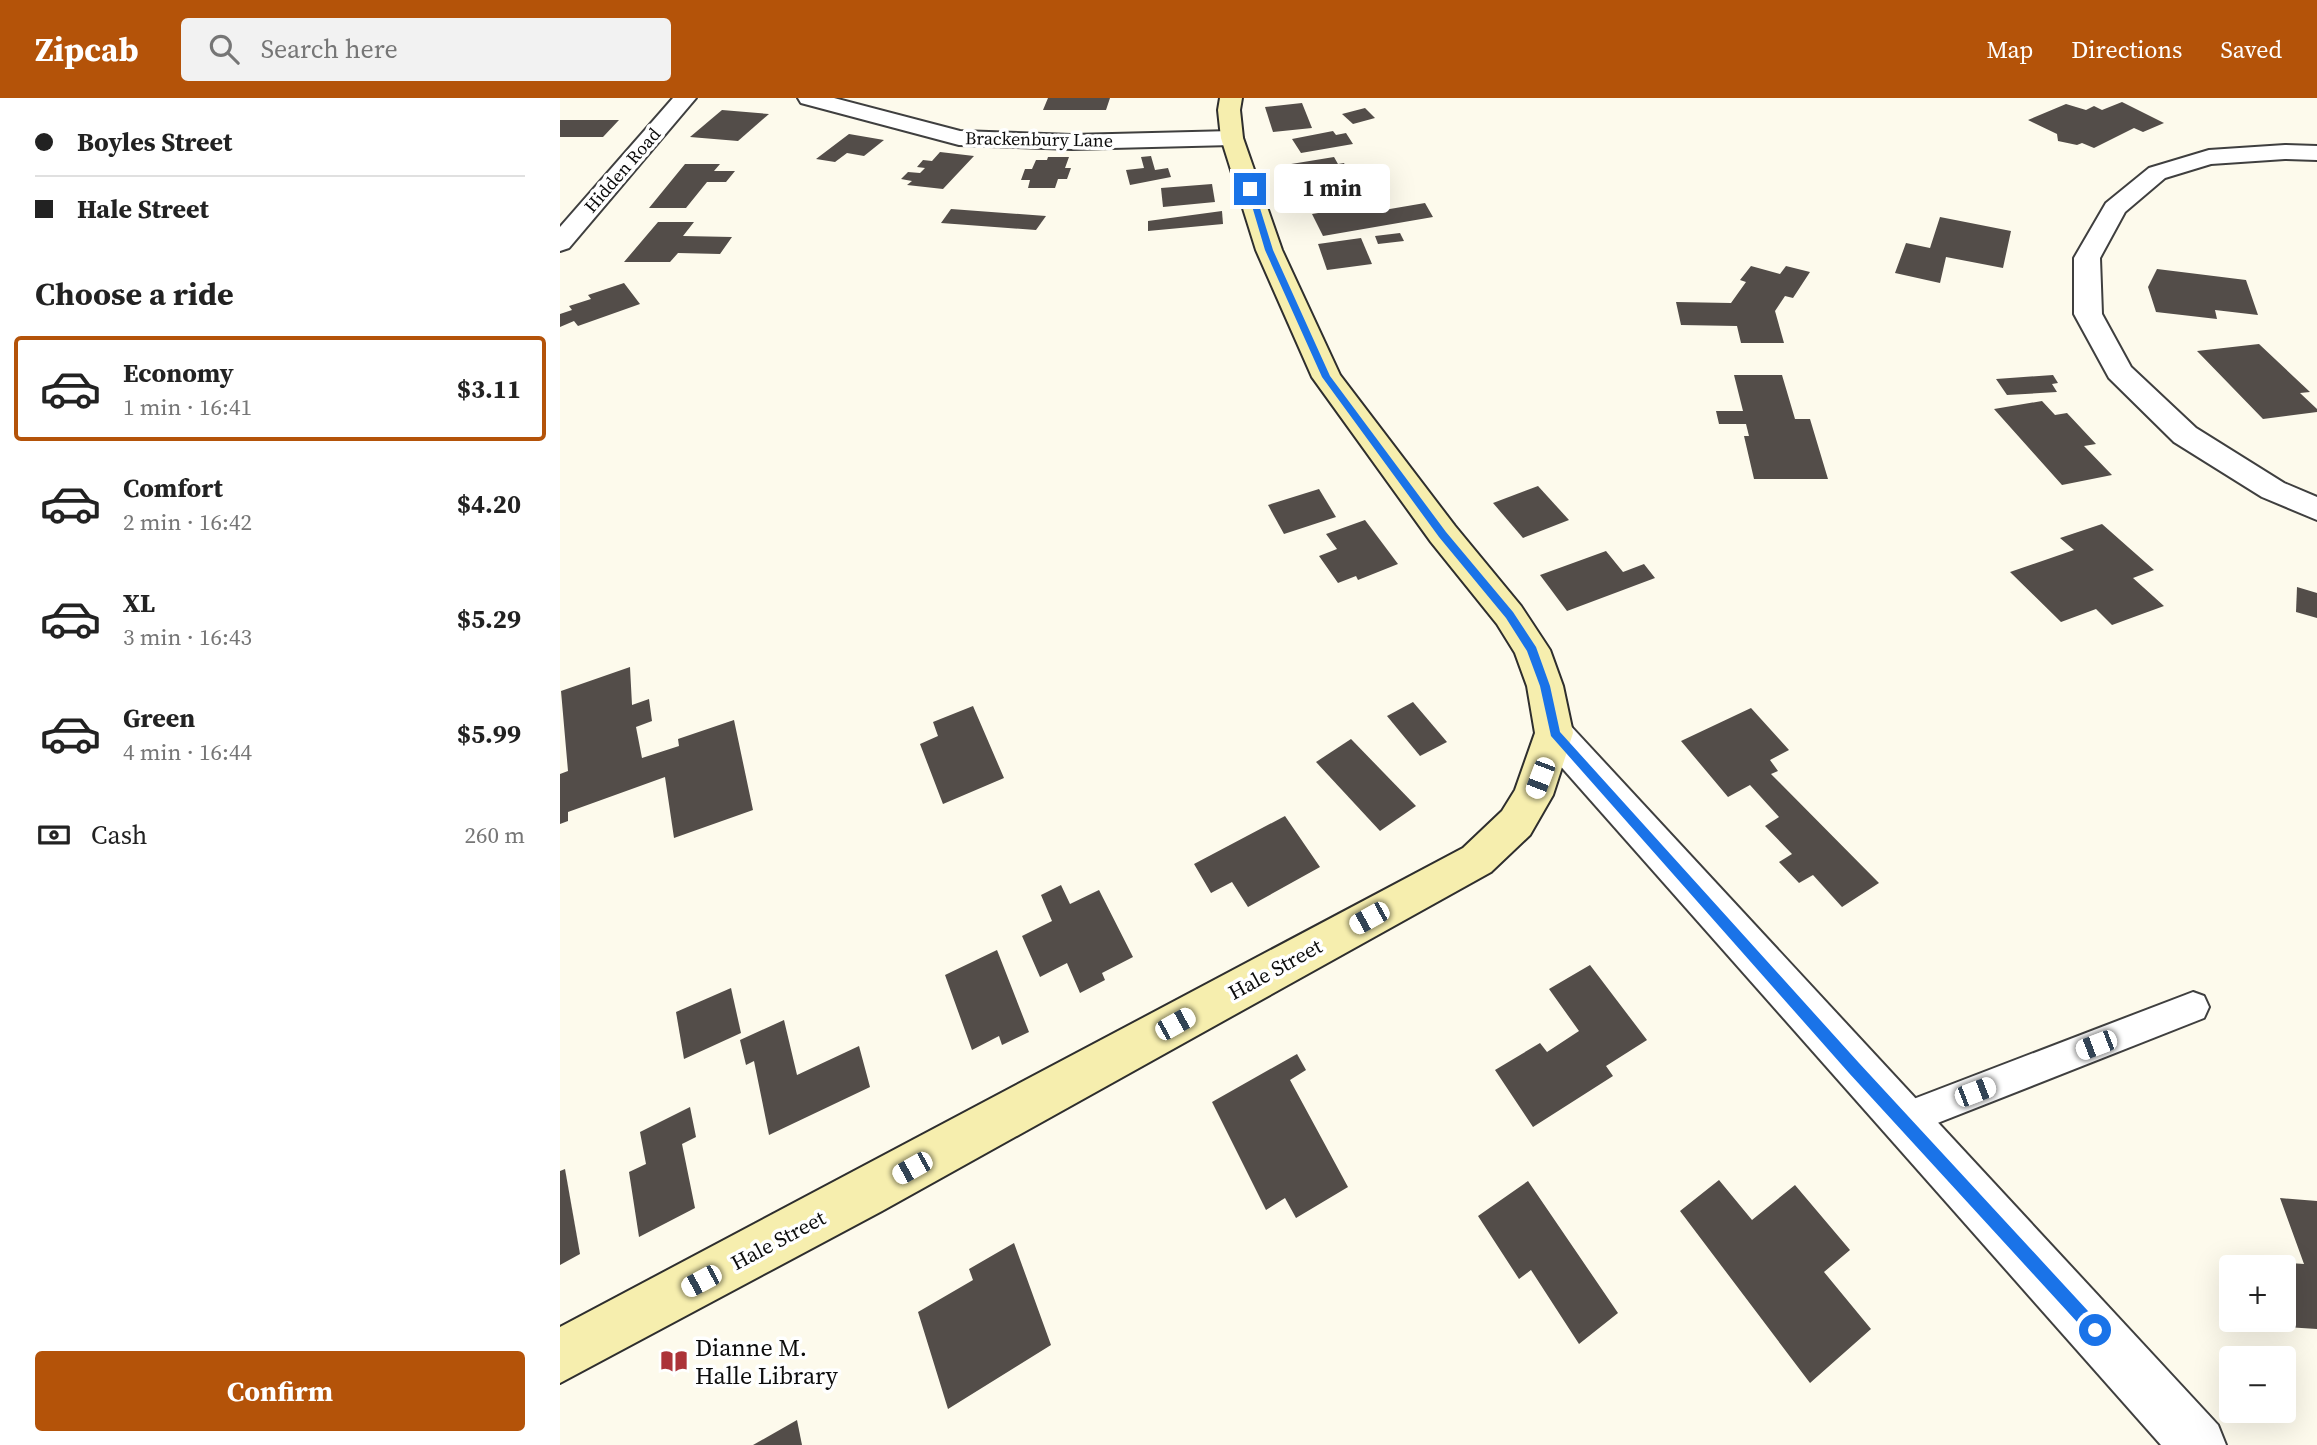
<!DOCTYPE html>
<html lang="en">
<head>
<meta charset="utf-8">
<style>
  body { margin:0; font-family:"Source Serif 4",serif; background:#f2f2f2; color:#222; height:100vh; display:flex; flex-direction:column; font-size:26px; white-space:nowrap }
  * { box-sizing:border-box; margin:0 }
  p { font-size:23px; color:#767676 }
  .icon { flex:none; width:38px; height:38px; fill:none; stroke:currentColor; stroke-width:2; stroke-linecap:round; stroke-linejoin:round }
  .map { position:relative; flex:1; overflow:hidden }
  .panel { display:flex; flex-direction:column; background:#fff; width:560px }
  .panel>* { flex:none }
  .hud { display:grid; align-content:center; height:154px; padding:0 35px; background:#fff }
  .tools { position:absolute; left:1659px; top:1157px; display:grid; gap:14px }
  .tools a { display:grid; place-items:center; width:77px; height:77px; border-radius:7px; background:#fff; box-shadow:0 7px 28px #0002; font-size:35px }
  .end { position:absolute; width:32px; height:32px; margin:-16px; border:9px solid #1a73e8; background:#fff; box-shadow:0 0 0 4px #fff }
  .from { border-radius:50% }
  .bubble { position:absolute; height:49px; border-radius:7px; background:#fff; box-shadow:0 7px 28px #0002; font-size:23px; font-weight:700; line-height:49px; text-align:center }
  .car { position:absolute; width:21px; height:42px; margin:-21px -10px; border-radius:9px; box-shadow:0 0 5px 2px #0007; background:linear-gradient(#fff 24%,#345 0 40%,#fff 0 76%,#345 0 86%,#fff 0) }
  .hud b { display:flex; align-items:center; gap:24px; height:66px; font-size:26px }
  .hud b+b { border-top:2px solid #e0e0e0 }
  .hud i { width:18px; height:18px; background:#222 }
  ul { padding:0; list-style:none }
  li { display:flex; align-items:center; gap:21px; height:105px; margin:0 14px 10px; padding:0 21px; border:4px solid transparent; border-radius:7px }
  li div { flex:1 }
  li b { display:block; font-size:26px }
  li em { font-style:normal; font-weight:700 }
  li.on { border-color:#b45309 }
  li>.icon { width:63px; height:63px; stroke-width:1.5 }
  h2 { padding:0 35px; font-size:32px; line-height:84px }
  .pay { display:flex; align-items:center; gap:18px; height:77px; padding:0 35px; font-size:26px }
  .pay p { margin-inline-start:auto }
  .button { display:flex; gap:14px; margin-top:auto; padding:14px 35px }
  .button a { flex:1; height:80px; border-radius:7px; background:#b45309; color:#fff; font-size:28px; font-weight:700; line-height:80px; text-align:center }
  header { display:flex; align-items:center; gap:42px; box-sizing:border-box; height:98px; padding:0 35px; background:#b45309; color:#fff }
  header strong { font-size:33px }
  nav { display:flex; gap:38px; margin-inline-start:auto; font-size:24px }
  .search { width:490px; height:63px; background:#f2f2f2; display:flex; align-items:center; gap:18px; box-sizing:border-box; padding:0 24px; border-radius:7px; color:#767676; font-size:26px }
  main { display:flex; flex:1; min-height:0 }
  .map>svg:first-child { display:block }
</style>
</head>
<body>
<header>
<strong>Zipcab</strong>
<div class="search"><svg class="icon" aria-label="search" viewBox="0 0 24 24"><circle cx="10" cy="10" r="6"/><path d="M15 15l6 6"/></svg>Search here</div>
<nav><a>Map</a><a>Directions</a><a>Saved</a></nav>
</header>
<main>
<section class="panel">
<div class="hud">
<b><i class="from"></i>Boyles Street</b>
<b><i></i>Hale Street</b>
</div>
<h2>Choose a ride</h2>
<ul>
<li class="on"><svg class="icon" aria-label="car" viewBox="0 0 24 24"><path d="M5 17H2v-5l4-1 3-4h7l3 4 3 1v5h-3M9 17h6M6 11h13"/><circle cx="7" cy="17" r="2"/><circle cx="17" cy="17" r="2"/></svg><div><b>Economy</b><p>1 min · 16:41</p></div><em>$3.11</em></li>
<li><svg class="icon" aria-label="car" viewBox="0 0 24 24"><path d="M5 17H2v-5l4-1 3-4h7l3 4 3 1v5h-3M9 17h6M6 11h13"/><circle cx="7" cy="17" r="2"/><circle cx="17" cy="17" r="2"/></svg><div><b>Comfort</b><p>2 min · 16:42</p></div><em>$4.20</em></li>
<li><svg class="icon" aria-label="car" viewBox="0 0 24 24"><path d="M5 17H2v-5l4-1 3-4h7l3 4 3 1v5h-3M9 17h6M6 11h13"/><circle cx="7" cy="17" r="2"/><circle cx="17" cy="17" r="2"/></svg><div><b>XL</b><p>3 min · 16:43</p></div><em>$5.29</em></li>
<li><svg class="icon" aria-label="car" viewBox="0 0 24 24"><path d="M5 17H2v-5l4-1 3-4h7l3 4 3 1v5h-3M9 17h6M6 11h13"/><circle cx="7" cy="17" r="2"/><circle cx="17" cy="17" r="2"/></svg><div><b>Green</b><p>4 min · 16:44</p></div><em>$5.99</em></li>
</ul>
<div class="pay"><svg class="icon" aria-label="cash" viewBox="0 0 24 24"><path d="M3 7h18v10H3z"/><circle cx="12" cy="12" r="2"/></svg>Cash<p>260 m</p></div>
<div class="button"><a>Confirm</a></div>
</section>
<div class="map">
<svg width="1757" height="1347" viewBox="0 0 1757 1347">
  <rect width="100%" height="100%" fill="#fdfaec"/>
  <g fill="#534d49">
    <polygon points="488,0 550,0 546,12 483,12"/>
    <polygon points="1562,4 1604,25 1583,34 1574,30 1534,50 1522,45 1517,47 1498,43 1497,36 1468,22 1506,6 1526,12 1534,8 1542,12"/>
    <polygon points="742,5 752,30 713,34 705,9"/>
    <polygon points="805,10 815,20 793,26 782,16"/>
    <polygon points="162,12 209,16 178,43 130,39"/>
    <polygon points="0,22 59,22 43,39 0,39"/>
    <polygon points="773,33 776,37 786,35 793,46 741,55 732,41"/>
    <polygon points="289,36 324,42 304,58 287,55 275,64 256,61"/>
    <polygon points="380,54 414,58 383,91 347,87 352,83 341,81 348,74 360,75 365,70 357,69 363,62 372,63"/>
    <polygon points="591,58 595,72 608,70 611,79 570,87 566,72 584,70 581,59"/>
    <polygon points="488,59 509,59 505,70 511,70 507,81 498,81 495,90 468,90 470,82 461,82 465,71 472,71 476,62 487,62"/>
    <polygon points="774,59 778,66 784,65 790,76 767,79 765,76 733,81 725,67"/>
    <polygon points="125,66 160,66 154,73 175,73 166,84 147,84 126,110 89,110"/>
    <polygon points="652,86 655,104 603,109 601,90"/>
    <polygon points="820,105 824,112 865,105 873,119 763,138 752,116"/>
    <polygon points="391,111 486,118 476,132 381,125"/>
    <polygon points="662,113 663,126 588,133 588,123"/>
    <polygon points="1380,119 1451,133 1443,170 1386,159 1380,185 1335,175 1346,145 1370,150"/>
    <polygon points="98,124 134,124 123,138 172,139 160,156 118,155 110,164 64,164"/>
    <polygon points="840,135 844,143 818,146 815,138"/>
    <polygon points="801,140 812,166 767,172 758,146"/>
    <polygon points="1191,168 1220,176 1226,168 1250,174 1233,200 1225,198 1215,213 1224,245 1181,245 1177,228 1121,227 1116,204 1171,205 1186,184 1180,182"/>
    <polygon points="1597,171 1686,182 1698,217 1655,212 1657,221 1596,214 1588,189"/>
    <polygon points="64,185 80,206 18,228 14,223 0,229 0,216 12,212 9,208 31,201 28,197"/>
    <polygon points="1699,246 1750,294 1740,295 1757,311 1757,314 1703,321 1637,253"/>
    <polygon points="1174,277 1222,277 1235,321 1250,321 1268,381 1194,381 1184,338 1189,338 1186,326 1159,326 1156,313 1183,313"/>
    <polygon points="1493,277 1498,285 1492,286 1497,294 1447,297 1436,281"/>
    <polygon points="1482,303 1495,317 1507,315 1536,346 1524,348 1552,377 1502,387 1434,311"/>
    <polygon points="978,388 1009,422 963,440 933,405"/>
    <polygon points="759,391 776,419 724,436 708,407"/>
    <polygon points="805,422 838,466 798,482 796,478 778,485 759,458 777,451 766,436"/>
    <polygon points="1542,426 1594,472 1573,480 1604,508 1552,527 1536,511 1501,524 1450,474 1514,452 1500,440"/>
    <polygon points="1046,453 1063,474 1084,466 1095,480 1007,513 980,477"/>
    <polygon points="1737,489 1757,495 1757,520 1736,514"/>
    <polygon points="70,569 72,607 89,601 92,623 76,629 82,660 119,648 118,641 174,622 193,712 114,740 105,679 8,714 8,723 0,726 0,676 8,673 1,593"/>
    <polygon points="853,604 887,644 860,658 827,618"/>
    <polygon points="413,608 444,680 383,706 360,646 378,638 373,624"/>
    <polygon points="1191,610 1229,652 1210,662 1218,673 1211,676 1319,785 1282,809 1253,777 1239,785 1219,764 1232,756 1205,728 1219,719 1190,687 1168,699 1121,643"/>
    <polygon points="791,641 856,708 820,733 756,664"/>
    <polygon points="725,718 760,769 688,809 672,784 651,795 634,766"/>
    <polygon points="501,787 510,806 539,792 573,859 542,875 545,882 520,895 507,865 480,879 462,838 492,823 481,797"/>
    <polygon points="437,852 469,934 442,947 439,938 412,952 385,877"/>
    <polygon points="1030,867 1087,942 1046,968 1053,978 973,1029 935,972 980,945 987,954 1019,933 989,891"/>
    <polygon points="171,890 181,935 124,961 116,914"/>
    <polygon points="224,922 237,977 299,948 310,989 209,1037 194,963 186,967 180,942"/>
    <polygon points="737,956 746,972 730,982 788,1089 736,1120 725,1100 706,1112 652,1004"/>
    <polygon points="130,1009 136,1039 122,1046 135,1110 79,1139 69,1074 86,1066 80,1034"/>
    <polygon points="5,1071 20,1156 0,1167 0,1073"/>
    <polygon points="1159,1082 1192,1122 1235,1087 1290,1152 1264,1174 1311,1231 1250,1285 1120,1113"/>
    <polygon points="968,1083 1058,1215 1019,1246 971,1172 959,1181 918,1118"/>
    <polygon points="1720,1100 1757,1103 1757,1231 1725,1229 1722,1222 1724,1169 1704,1169 1702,1163 1744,1166"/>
    <polygon points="454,1145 491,1247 388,1311 358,1214 413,1182 409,1171"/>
    <polygon points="237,1322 242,1347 193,1347"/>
  </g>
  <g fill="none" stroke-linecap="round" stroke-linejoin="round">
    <defs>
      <polygon id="service" points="1633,894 1644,898 1649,909 1644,920 1342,1039 1330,1034 1325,1022 1330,1010"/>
      <g id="minor">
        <polygon points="113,0 136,0 9,150 0,153 0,129"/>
        <polygon points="238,0 274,0 400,33 512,37 672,33 680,35 683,40 680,45 672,47 512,51 399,47 241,5"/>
        <polygon points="1725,47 1757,48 1757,62 1725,61 1651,66 1605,80 1565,114 1540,160 1542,216 1571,269 1636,330 1724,385 1757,399 1757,422 1702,399 1614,344 1549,280 1514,216 1514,160 1546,105 1589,70 1649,52"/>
      </g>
      <polygon id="tertiary" points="994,620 1007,624 1658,1327 1666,1347 1601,1347 981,646 975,635 981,624"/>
      <polygon id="secondary" points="660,0 682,0 680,12 683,40 722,152 780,277 895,428 961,508 990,552 1003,588 1013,635 993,697 970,737 931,774 322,1113 0,1285 0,1229 903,750 942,713 955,692 975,635 967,588 955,555 937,526 871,444 752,279 696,152 661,40 658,12"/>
    </defs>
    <use href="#service" stroke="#3f3f3f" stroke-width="4"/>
    <use href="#minor" stroke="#3f3f3f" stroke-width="4"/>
    <use href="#tertiary" stroke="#3f3f3f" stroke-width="4"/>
    <use href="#secondary" stroke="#2e2e2e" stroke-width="4"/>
    <use href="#service" fill="#fff" fill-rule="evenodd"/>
    <use href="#minor" fill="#fff" fill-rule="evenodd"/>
    <use href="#tertiary" fill="#fff" fill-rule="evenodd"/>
    <use href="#secondary" fill="#f6eeae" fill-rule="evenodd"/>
  </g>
  <polygon fill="#1a73e8" points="690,89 694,91 713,152 770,278 886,434 953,514 976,549 990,588 1000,634 1299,965 1540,1226 1543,1232 1540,1237 1535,1240 1529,1237 1289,975 991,638 980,588 967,553 946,520 879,439 762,279 705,152 687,91"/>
  <defs>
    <symbol id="library-bare" viewBox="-9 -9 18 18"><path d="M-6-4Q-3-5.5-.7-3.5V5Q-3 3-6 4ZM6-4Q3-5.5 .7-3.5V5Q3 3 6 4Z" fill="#ac3339" stroke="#fff" stroke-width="2.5" paint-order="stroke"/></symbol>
  </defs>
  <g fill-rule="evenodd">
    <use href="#library-bare" x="95" y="1244" width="38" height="38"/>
  </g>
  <g text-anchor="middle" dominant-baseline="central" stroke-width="7" stroke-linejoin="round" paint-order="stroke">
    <g font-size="18" fill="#0c0c0c" stroke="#fff">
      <text transform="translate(479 41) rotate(1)">Brackenbury Lane</text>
      <text transform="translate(62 72) rotate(-49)">Hidden Road</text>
    </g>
    <g font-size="21" fill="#0c0c0c" stroke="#fff">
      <text transform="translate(715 871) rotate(-29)">Hale Street</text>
      <text transform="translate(218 1142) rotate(-28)">Hale Street</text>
    </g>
    <g font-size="24" fill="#0c0c0c" stroke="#fff" text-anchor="start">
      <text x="135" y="1249">Dianne M.<tspan x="135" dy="28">Halle Library</tspan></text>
    </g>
  </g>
</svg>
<div class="tools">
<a>+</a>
<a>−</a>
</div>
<i class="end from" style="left:1535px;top:1232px"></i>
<i class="end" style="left:690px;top:91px"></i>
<div class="bubble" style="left:714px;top:66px;width:116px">1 min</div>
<i class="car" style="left:980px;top:680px;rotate:201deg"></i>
<i class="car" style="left:809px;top:820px;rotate:241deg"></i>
<i class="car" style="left:615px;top:926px;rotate:61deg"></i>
<i class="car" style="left:1536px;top:947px;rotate:249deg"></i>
<i class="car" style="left:1415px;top:994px;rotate:69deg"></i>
<i class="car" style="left:352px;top:1070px;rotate:241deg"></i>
<i class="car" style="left:141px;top:1183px;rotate:242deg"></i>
</div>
</main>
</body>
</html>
